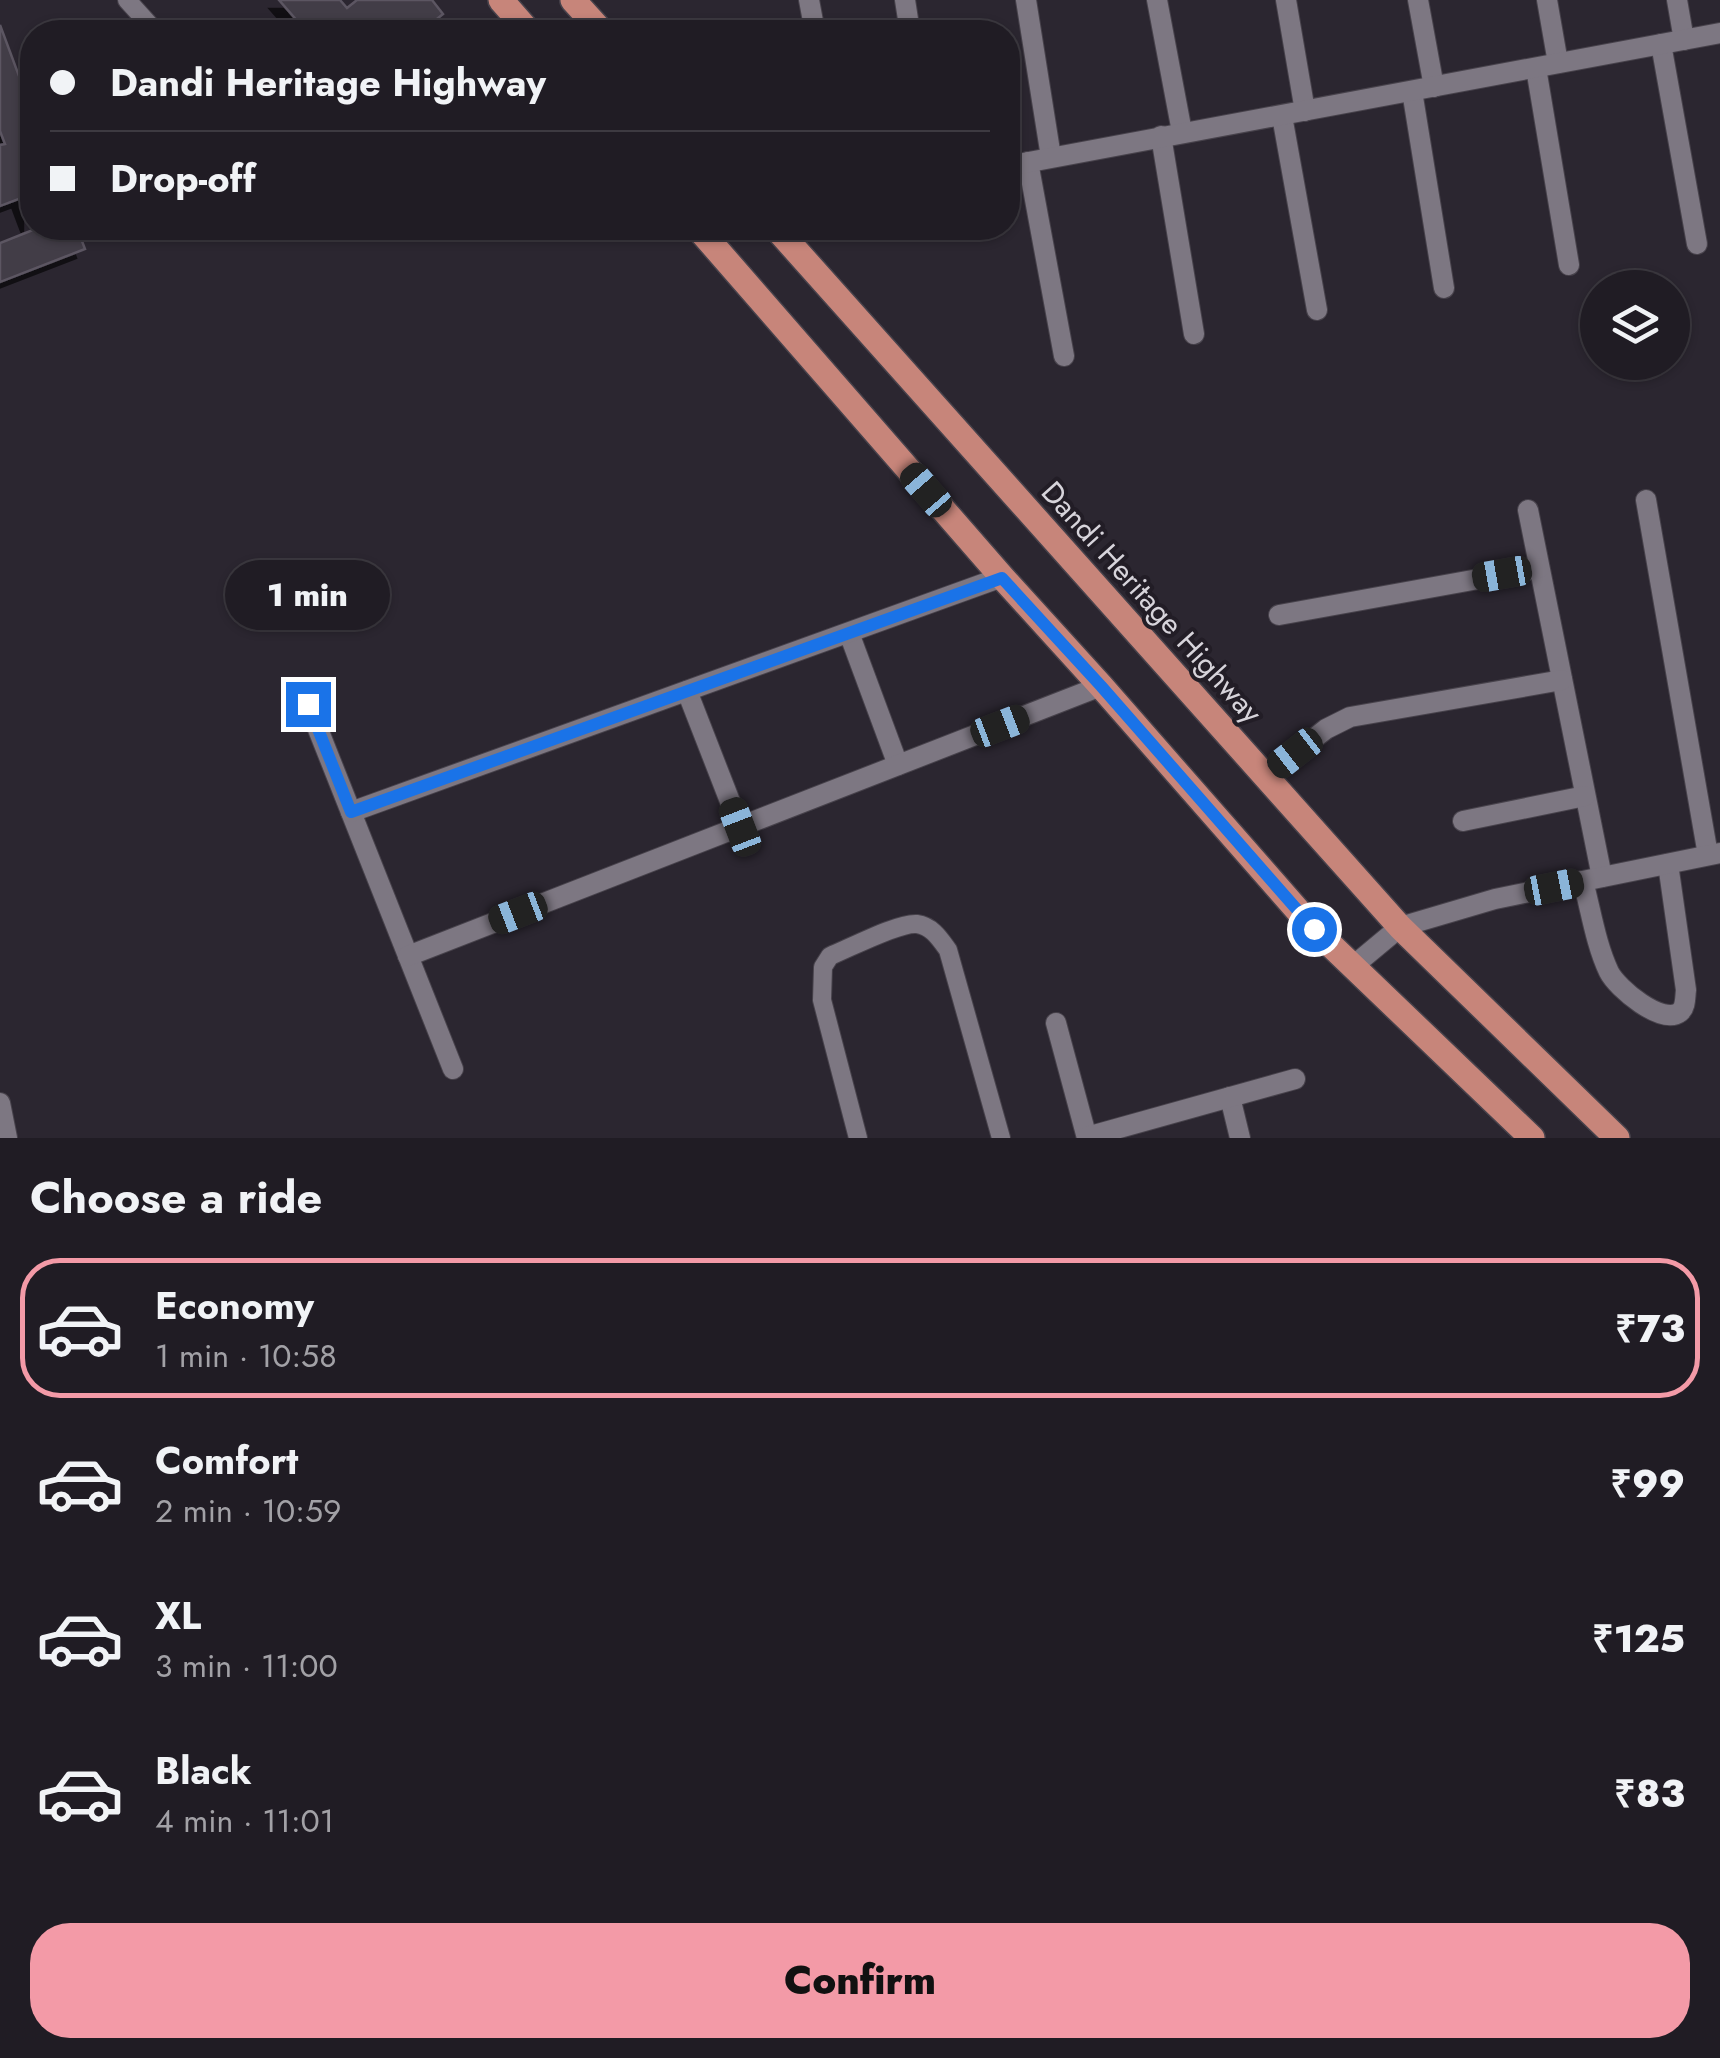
<!DOCTYPE html>
<html lang="en">
<head>
<meta charset="utf-8">
<style>
  body { margin:0; font-family:Jost,sans-serif; background:#28252c; color:#f1f3f6; height:100vh; display:flex; flex-direction:column; font-size:38px; white-space:nowrap }
  * { box-sizing:border-box; margin:0 }
  p { font-size:32px; color:#a2a1a6 }
  .icon { flex:none; width:55px; height:55px; fill:none; stroke:currentColor; stroke-width:2; stroke-linecap:round; stroke-linejoin:round }
  .map { position:relative; height:1138px; overflow:hidden }
  .side { display:flex; flex-direction:column; background:#201c24; flex:1 }
  .side>* { flex:none }
  .guide { position:absolute; left:20px; top:20px; width:1000px; height:220px; border-radius:40px; box-shadow:0 2px 8px #0004,0 0 0 2px #3d3a41; display:grid; align-content:center; height:220px; padding:0 30px; background:#201c24 }
  .fabs { position:absolute; left:1580px; top:270px; display:grid; gap:20px }
  .fabs a { display:grid; place-items:center; width:110px; height:110px; border-radius:50%; background:#201c24; box-shadow:0 2px 8px #0004,0 0 0 2px #3d3a41; font-size:50px }
  .end { position:absolute; width:45px; height:45px; margin:-22px; border:12px solid #1a73e8; background:#fff; box-shadow:0 0 0 5px #fff }
  .from { border-radius:50% }
  .bubble { position:absolute; height:70px; border-radius:35px; background:#201c24; box-shadow:0 2px 8px #0004,0 0 0 2px #3d3a41; font-size:32px; font-weight:800; line-height:70px; text-align:center }
  .car { position:absolute; width:30px; height:60px; margin:-30px -15px; border-radius:12px; box-shadow:0 0 8px 2px #0007; background:linear-gradient(#222 24%,#8ab4d8 0 40%,#222 0 76%,#8ab4d8 0 86%,#222 0) }
  .guide b { display:flex; align-items:center; gap:35px; height:95px; font-size:38px }
  .guide b+b { border-top:2px solid #3d3a41 }
  .guide i { width:25px; height:25px; background:#f1f3f6 }
  ul { padding:0; list-style:none }
  li { display:flex; align-items:center; gap:30px; height:140px; margin:0 20px 15px; padding:0 10px; border:5px solid transparent; border-radius:40px }
  li div { flex:1 }
  li b { display:block; font-size:38px }
  li em { font-style:normal; font-weight:800 }
  li.on { border-color:#f39aa7 }
  li>.icon { width:90px; height:90px; stroke-width:1.5 }
  h2 { padding:0 30px; font-size:45px; line-height:120px }
  .action { display:flex; gap:20px; margin-top:auto; padding:20px 30px }
  .action a { flex:1; height:115px; border-radius:40px; background:#f39aa7; color:#111; font-size:40px; font-weight:800; line-height:115px; text-align:center }
  .map>svg:first-child { display:block }
</style>
</head>
<body>
<div class="map">
<svg width="1720" height="1138" viewBox="0 0 1720 1138">
  <defs>
    <filter id="shadow"><feDropShadow dx="-9" dy="9" stdDeviation="0" flood-color="#0009"/></filter>
  </defs>
  <rect width="100%" height="100%" fill="#2b2630"/>
  <g fill="#423c47" stroke="#5c5662" stroke-width="2.5" filter="url(#shadow)">
    <polygon points="279,0 340,0 347,8 357,0 432,0 443,14 421,32 307,32"/>
    <polygon points="0,25 32,111 32,228 77,228 85,249 0,282 0,243 33,230 21,198 0,206 0,145 5,144 0,131"/>
  </g>
  <g fill="none" stroke-linecap="round" stroke-linejoin="round">
    <defs>
      <g id="service">
        <polyline points="127,0 156,32"/>
        <path d="M858,1138L822,1000L823,967L830,956C850,948 899,922 917,924C932,926 940,939 948,950L1001,1138"/>
      </g>
      <g id="minor">
        <polyline points="809,0 815,32"/>
        <polyline points="905,0 910,32"/>
        <polyline points="1026,0 1051,157"/>
        <polyline points="1157,0 1182,132"/>
        <polyline points="1286,0 1305,111"/>
        <polyline points="1418,0 1434,87"/>
        <polyline points="1547,0 1558,63"/>
        <polyline points="1677,0 1684,40"/>
        <polyline points="1661,44 1697,244"/>
        <polyline points="1536,68 1569,265"/>
        <polyline points="1412,91 1444,288"/>
        <polyline points="1282,116 1317,310"/>
        <polyline points="1161,136 1194,334"/>
        <polyline points="1028,162 1064,356"/>
        <polyline points="1008,166 1720,33"/>
        <polyline points="1646,500 1708,855"/>
        <polyline points="1528,510 1602,877"/>
        <polyline points="1279,615 1539,568"/>
        <polyline points="849,633 898,765"/>
        <polyline points="687,691 740,827"/>
        <polyline points="308,704 453,1069"/>
        <polyline points="1265,777 1326,729 1350,717 1562,680"/>
        <polyline points="351,812 1002,577"/>
        <polyline points="1463,821 1585,796"/>
        <path d="M1583,881C1591,911 1596,945 1609,972C1617,988 1662,1026 1680,1012C1686,1007 1685,997 1686,990L1668,864"/>
        <polyline points="408,956 1101,686"/>
        <polyline points="1352,967 1400,927 1495,899 1720,853"/>
        <polyline points="1056,1023 1087,1138"/>
        <polyline points="1230,1097 1240,1138"/>
        <polyline points="1087,1137 1295,1079"/>
      </g>
      <polyline id="tertiary" points="0,1103 7,1138"/>
      <g id="primary">
        <polyline points="501,0 529,32"/>
        <polyline points="573,0 602,32"/>
        <polyline points="698,228 1002,577 1101,686 1314,929 1532,1138"/>
        <polyline points="776,228 1400,927 1617,1138"/>
      </g>
    </defs>
    <use href="#service" stroke="#47424b" stroke-width="20"/>
    <use href="#minor" stroke="#47424b" stroke-width="22"/>
    <use href="#tertiary" stroke="#47424b" stroke-width="22"/>
    <use href="#primary" stroke="#47424b" stroke-width="28"/>
    <use href="#service" stroke="#7d7782" stroke-width="18"/>
    <use href="#minor" stroke="#7d7782" stroke-width="20"/>
    <use href="#tertiary" stroke="#7d7782" stroke-width="20"/>
    <use href="#primary" stroke="#c7857a" stroke-width="25"/>
  </g>
  <g fill="none" stroke-linecap="round" stroke-linejoin="round">
    <polyline stroke="#1a73e8" stroke-width="12" points="308,704 351,812 1002,578 1101,686 1314,929"/>
  </g>
  <g text-anchor="middle" dominant-baseline="central" stroke-width="8" stroke-linejoin="round" paint-order="stroke">
    <g font-size="30" fill="#d7d4db" stroke="#221d26">
      <text transform="translate(1152 602) rotate(48)">Dandi Heritage Highway</text>
    </g>
  </g>
</svg>
<div class="fabs">
<a><svg class="icon" aria-label="layers" viewBox="0 0 24 24"><path d="M12 4l9 5-9 5-9-5zM3 14l9 5 9-5"/></svg></a>
</div>
<i class="end from" style="left:1314px;top:929px"></i>
<i class="end" style="left:308px;top:704px"></i>
<div class="bubble" style="left:225px;top:560px;width:165px">1 min</div>
<i class="car" style="left:926px;top:490px;rotate:319deg"></i>
<i class="car" style="left:1502px;top:574px;rotate:260deg"></i>
<i class="car" style="left:1000px;top:726px;rotate:69deg"></i>
<i class="car" style="left:1295px;top:753px;rotate:232deg"></i>
<i class="car" style="left:740px;top:827px;rotate:339deg"></i>
<i class="car" style="left:1554px;top:887px;rotate:79deg"></i>
<i class="car" style="left:518px;top:913px;rotate:249deg"></i>
<div class="guide">
<b><i class="from"></i>Dandi Heritage Highway</b>
<b><i></i>Drop-off</b>
</div>
</div>
<section class="side">
<h2>Choose a ride</h2>
<ul>
<li class="on"><svg class="icon" aria-label="car" viewBox="0 0 24 24"><path d="M5 17H2v-5l4-1 3-4h7l3 4 3 1v5h-3M9 17h6M6 11h13"/><circle cx="7" cy="17" r="2"/><circle cx="17" cy="17" r="2"/></svg><div><b>Economy</b><p>1 min · 10:58</p></div><em>₹73</em></li>
<li><svg class="icon" aria-label="car" viewBox="0 0 24 24"><path d="M5 17H2v-5l4-1 3-4h7l3 4 3 1v5h-3M9 17h6M6 11h13"/><circle cx="7" cy="17" r="2"/><circle cx="17" cy="17" r="2"/></svg><div><b>Comfort</b><p>2 min · 10:59</p></div><em>₹99</em></li>
<li><svg class="icon" aria-label="car" viewBox="0 0 24 24"><path d="M5 17H2v-5l4-1 3-4h7l3 4 3 1v5h-3M9 17h6M6 11h13"/><circle cx="7" cy="17" r="2"/><circle cx="17" cy="17" r="2"/></svg><div><b>XL</b><p>3 min · 11:00</p></div><em>₹125</em></li>
<li><svg class="icon" aria-label="car" viewBox="0 0 24 24"><path d="M5 17H2v-5l4-1 3-4h7l3 4 3 1v5h-3M9 17h6M6 11h13"/><circle cx="7" cy="17" r="2"/><circle cx="17" cy="17" r="2"/></svg><div><b>Black</b><p>4 min · 11:01</p></div><em>₹83</em></li>
</ul>
<div class="action"><a>Confirm</a></div>
</section>
</body>
</html>
